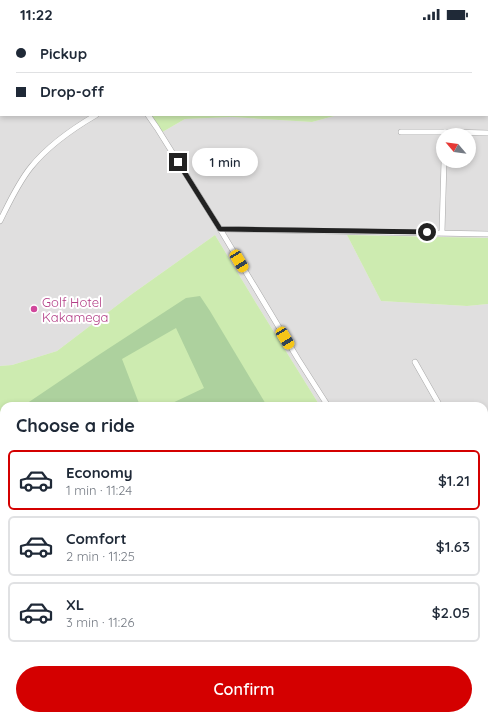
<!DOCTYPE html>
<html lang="en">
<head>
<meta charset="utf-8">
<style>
  body { margin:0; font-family:Quicksand,sans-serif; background:#f2f2f3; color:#1f2937; height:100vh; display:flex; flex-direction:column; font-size:15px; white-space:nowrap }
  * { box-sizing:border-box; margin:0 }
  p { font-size:13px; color:#747a83 }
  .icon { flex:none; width:22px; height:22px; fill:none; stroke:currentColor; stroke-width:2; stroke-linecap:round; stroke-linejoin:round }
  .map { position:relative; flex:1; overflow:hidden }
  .details { position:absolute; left:0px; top:374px; width:488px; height:318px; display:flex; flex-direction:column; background:#fff; border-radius:12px 12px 0 0; box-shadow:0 2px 6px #0003 }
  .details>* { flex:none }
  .hud { position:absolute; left:0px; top:0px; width:488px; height:88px; box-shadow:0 2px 6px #0003; display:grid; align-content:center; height:88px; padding:0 16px; background:#fff }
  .needle { width:26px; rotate:299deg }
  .fabs { position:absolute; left:436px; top:100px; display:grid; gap:8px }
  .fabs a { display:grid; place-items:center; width:40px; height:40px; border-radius:50%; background:#fff; box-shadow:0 2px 6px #0003; font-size:20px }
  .end { position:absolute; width:18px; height:18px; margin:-9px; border:5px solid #222; background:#fff; box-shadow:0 0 0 2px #fff }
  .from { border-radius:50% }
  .bubble { position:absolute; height:28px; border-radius:14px; background:#fff; box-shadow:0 2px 6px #0003; font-size:13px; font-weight:600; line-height:28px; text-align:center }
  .car { position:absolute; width:12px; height:24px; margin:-12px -6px; border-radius:5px; box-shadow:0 0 3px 1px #0007; background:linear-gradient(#f5c518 24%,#345 0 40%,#f5c518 0 76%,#345 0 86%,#f5c518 0) }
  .hud b { display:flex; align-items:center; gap:14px; height:38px; font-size:15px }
  .hud b+b { border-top:1px solid #e0e1e3 }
  .hud i { width:10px; height:10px; background:#1f2937 }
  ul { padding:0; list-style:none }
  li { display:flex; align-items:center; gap:12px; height:60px; margin:0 8px 6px; padding:0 8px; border:2px solid #e0e1e3; border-radius:6px }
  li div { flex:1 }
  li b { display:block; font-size:15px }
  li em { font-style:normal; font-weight:600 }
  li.active { border-color:#d40000 }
  li>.icon { width:36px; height:36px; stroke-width:1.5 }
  h2 { padding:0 16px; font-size:18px; line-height:48px }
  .action { display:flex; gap:8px; margin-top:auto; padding:8px 16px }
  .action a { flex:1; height:46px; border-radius:24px; background:#d40000; color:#fff; font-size:16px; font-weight:600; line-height:46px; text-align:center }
  .status { display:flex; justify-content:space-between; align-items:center; height:28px; padding:0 20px; background:#fff; direction:ltr }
  .status svg { height:11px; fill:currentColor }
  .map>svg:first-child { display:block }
</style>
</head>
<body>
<div class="status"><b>11:22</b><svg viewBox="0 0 49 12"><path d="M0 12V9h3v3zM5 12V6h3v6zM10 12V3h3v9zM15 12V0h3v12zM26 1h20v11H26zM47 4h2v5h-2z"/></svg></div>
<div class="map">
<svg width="488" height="692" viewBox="0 0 488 692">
  <rect width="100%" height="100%" fill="#f2efe9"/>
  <g fill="#e0dfdf" fill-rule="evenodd">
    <path d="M0,0H309L306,1H1V87H148L159,106L185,91L232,89L312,94L338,87H487V45H488V210L347,207L381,273L467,278L488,276V692H306L299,688H484V378H320L256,275L215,207L132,266L57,323L12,337L0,338ZM443,107H469V133H443Z"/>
    <polygon points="0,414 4,415 4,514 0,511"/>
  </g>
  <g fill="#cdebb0">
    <polygon points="309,0 488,0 488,45 487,45 487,1 306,1"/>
    <polygon points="148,87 338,87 312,94 232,89 185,91 159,106"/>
    <polygon points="215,207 256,275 320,378 4,378 4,415 0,414 0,338 12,337 57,323 132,266"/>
    <polygon points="347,207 488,210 488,276 467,278 381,273"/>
  </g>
  <polygon fill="#add19e" points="200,268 210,283 267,378 166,378 204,360 176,300 122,331 140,378 23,378 97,328 186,270"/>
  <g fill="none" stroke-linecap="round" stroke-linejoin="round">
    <defs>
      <g id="minor">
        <polyline points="116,0 117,1"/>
        <polyline points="184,1 184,0"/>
        <polyline points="295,1 299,0"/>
        <polyline points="148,87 157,100 220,201 298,331 328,378"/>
        <polyline points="401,104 445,104"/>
        <polyline points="445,107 445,104 450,104 488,105"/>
        <path d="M0,193C9,175 18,155 31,139C48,118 72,101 96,87"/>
        <polyline points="220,201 488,206"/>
        <polyline points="442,204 444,133"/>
        <polyline points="415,334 440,378"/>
        <polyline points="484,448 488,454"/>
        <polyline points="484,493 488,489"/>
        <polyline points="0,528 4,532"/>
        <polyline points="0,551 4,544"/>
        <polyline points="484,569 488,565"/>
        <polyline points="0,594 4,592"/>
        <polyline points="484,608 488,615"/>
        <polyline points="0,619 4,622"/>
        <polyline points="111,688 118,692"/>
        <polyline points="267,688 275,692"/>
        <polyline points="162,692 166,688"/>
        <polyline points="353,692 355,688"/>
      </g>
      <g id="trunk">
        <polyline points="0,511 4,514"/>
        <polyline points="0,520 4,523"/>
        <polyline points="285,688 292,692"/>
        <polyline points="298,688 305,692"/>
      </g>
    </defs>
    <use href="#minor" stroke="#a9a9a9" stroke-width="6"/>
    <use href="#trunk" stroke="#dc2a67" stroke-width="10"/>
    <use href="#minor" stroke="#fff" stroke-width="5"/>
    <use href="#trunk" stroke="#f2b4a3" stroke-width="8"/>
  </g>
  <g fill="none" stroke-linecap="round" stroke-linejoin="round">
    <polyline stroke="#222" stroke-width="5" points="178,134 220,201 427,204"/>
  </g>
  <circle fill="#d1479c" stroke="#fff" stroke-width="1.5" cx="34" cy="281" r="4"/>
  <g text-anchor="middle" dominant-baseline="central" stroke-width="4" stroke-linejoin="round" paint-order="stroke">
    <g font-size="13" fill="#b23c85" stroke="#fff" text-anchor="start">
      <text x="42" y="274">Golf Hotel<tspan x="42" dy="15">Kakamega</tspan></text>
    </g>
  </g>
</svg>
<div class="fabs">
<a><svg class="needle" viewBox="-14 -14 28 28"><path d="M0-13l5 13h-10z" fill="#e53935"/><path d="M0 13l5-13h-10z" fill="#747a83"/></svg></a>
</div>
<i class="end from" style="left:427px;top:204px"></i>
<i class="end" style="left:178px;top:134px"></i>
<div class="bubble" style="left:192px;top:120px;width:66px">1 min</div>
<i class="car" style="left:239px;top:233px;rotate:149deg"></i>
<i class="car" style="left:285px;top:310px;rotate:149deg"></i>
<div class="hud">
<b><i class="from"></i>Pickup</b>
<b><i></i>Drop-off</b>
</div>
<section class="details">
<h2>Choose a ride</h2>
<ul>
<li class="active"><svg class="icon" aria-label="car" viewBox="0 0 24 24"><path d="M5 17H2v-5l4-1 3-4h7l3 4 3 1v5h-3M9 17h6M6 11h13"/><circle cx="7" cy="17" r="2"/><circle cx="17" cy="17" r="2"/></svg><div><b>Economy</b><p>1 min · 11:24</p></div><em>$1.21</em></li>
<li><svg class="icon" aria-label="car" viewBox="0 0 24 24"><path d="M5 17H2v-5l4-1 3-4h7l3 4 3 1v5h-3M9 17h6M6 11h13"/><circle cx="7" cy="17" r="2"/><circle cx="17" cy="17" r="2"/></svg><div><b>Comfort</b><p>2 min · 11:25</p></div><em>$1.63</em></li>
<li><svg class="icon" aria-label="car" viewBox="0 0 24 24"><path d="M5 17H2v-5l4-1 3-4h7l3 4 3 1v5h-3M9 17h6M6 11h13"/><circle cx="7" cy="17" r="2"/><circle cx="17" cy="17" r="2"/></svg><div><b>XL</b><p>3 min · 11:26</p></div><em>$2.05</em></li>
</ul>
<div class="action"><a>Confirm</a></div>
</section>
</div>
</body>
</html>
